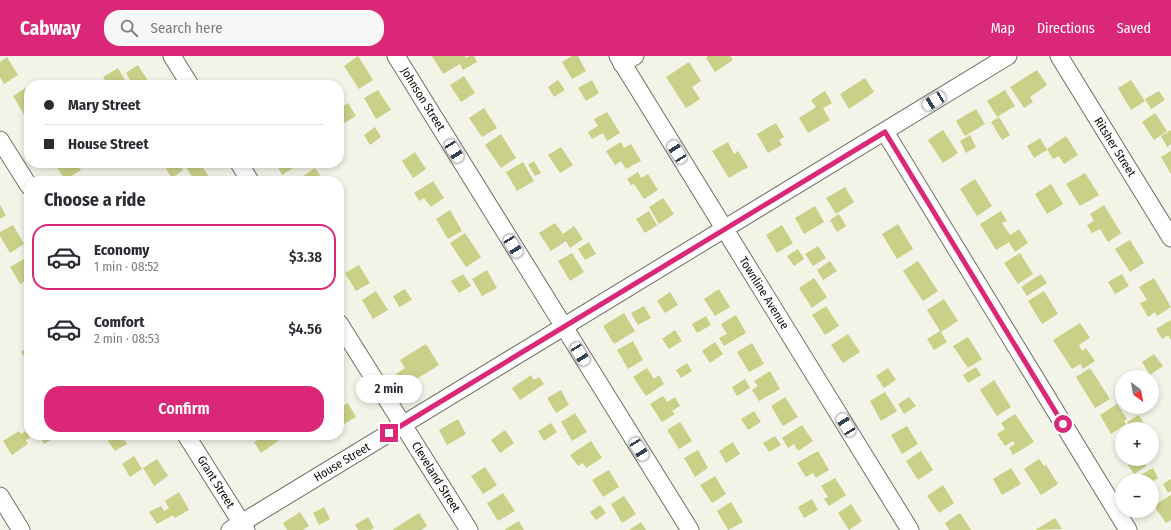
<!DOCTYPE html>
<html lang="en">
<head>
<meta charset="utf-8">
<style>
  body { margin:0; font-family:"Fira Sans Condensed",sans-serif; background:#f7f7f7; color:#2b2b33; height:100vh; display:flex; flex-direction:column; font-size:15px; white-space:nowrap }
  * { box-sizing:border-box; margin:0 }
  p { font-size:13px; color:#7c7c81 }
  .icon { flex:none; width:22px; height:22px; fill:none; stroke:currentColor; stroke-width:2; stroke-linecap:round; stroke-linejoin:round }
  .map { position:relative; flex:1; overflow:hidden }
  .drawer { position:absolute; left:24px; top:120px; width:320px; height:264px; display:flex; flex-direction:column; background:#fff; border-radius:16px; box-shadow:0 2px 6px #0003 }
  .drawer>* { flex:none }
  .banner { position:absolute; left:24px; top:24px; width:320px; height:88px; border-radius:16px; box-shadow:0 2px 6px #0003; display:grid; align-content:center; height:88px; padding:0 20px; background:#fff }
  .needle { width:26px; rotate:148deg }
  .fabs { position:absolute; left:1115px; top:314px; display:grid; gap:8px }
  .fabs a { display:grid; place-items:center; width:44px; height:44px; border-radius:50%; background:#fff; box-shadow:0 2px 6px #0003; font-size:20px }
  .end { position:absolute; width:18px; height:18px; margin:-9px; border:5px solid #db2777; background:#fff; box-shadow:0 0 0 2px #fff }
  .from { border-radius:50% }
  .bubble { position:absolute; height:28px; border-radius:14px; background:#fff; box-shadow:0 2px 6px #0003; font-size:13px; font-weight:600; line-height:28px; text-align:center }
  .car { position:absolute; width:12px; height:24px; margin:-12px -6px; border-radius:5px; box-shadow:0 0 3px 1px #0007; background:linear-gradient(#fff 24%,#345 0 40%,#fff 0 76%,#345 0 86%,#fff 0) }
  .banner b { display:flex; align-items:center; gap:14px; height:38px; font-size:15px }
  .banner b+b { border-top:1px solid #e1e1e2 }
  .banner i { width:10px; height:10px; background:#2b2b33 }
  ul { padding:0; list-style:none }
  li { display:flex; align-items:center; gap:12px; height:66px; margin:0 8px 6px; padding:0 12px; border:2px solid transparent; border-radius:16px }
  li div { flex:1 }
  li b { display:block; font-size:15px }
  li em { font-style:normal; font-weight:600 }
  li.selected { border-color:#db2777 }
  li>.icon { width:36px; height:36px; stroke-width:1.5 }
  h2 { padding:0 20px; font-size:18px; line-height:48px }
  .primary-button { display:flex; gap:8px; margin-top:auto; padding:8px 20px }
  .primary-button a { flex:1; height:46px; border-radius:16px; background:#db2777; color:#fff; font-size:16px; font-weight:600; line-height:46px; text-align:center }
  header { display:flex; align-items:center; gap:24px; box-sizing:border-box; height:56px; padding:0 20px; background:#db2777; color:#fff }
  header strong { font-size:19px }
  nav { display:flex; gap:22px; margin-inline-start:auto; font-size:14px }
  .search { width:280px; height:36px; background:#f7f7f7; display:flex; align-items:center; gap:10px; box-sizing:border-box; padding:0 14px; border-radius:16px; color:#7c7c81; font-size:15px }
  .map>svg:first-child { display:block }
</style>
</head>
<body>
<header>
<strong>Cabway</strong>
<div class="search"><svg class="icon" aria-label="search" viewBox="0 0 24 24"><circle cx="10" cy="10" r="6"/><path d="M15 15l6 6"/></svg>Search here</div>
<nav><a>Map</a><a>Directions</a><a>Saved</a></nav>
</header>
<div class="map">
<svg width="1171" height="474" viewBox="0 0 1171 474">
  <rect width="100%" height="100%" fill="#f2f4e8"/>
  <g fill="#cad087">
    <polygon points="358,0 373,24 359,33 344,10"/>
    <polygon points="432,0 465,0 466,2 470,0 474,0 477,6 463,14 460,8 443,18"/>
    <polygon points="572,0 578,0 586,15 572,23 562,6"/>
    <polygon points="708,0 730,0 733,4 715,16 706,2"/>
    <polygon points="7,1 18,19 4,28 0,21 0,6"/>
    <polygon points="689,6 701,25 692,31 700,43 686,52 666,21"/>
    <polygon points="138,9 150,28 148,29 133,29 126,17"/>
    <polygon points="118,12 125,24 117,29 108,29 103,21"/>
    <polygon points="1037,14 1047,29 1030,41 1033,46 1024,52 1010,31"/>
    <polygon points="464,20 475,37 461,46 450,29"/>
    <polygon points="865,22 874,36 849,53 840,38"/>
    <polygon points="558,24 565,34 554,41 548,31"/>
    <polygon points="592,24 599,37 586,45 578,32"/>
    <polygon points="1131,24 1145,45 1131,54 1118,32"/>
    <polygon points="29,30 29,57 25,60 13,40"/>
    <polygon points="378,34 391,54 376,63 364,42"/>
    <polygon points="1005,34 1015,50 997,61 987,45"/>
    <polygon points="825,35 832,47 823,52 830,64 808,77 799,62 816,51 811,44"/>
    <polygon points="1159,35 1165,44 1151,53 1145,43"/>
    <polygon points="348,47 356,60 341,69 339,65 339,53"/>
    <polygon points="484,52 497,72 482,81 469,62"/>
    <polygon points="976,53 985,68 965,80 956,65"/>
    <polygon points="607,56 620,77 607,85 603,77 592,83 588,76 598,70 594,63"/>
    <polygon points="1155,57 1167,75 1154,84 1142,66"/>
    <polygon points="999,61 1010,79 1002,84 991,66"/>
    <polygon points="776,67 784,81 779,84 782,89 768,97 757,78"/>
    <polygon points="375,71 381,81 370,89 364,79"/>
    <polygon points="943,74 958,97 943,107 928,84"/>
    <polygon points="1171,74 1171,88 1167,91 1161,80"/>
    <polygon points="501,78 516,102 501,112 485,89"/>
    <polygon points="970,79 976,91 966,97 960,85"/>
    <polygon points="1066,80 1078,99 1064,108 1059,100 1053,103 1047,93"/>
    <polygon points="1040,82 1047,94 1034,102 1027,90"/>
    <polygon points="621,86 624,92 631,88 641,105 626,113 621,105 615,109 606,95"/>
    <polygon points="728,86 734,98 738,95 748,111 729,122 712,95"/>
    <polygon points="561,91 573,109 560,117 548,99"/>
    <polygon points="1171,95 1171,118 1161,101"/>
    <polygon points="415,96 426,113 413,122 402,105"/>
    <polygon points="534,105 541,117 535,120 528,109"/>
    <polygon points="523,106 534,125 517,135 506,116"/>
    <polygon points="54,107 76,107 81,114 65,124"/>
    <polygon points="175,107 178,107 183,114 172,122 166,113"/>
    <polygon points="189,107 200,107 209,121 202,125 195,125 185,110"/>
    <polygon points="276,107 296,107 298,109 282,119"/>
    <polygon points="315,112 324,125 296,125"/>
    <polygon points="638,116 641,122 648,118 658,134 644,143 634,128 631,129 627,123"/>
    <polygon points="1085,117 1099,139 1080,150 1066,128"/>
    <polygon points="975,123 992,150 977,160 960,133"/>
    <polygon points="433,125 444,142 431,151 424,142 419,145 414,137"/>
    <polygon points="1051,128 1063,148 1047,158 1035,138"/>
    <polygon points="845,131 854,146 836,158 826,142"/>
    <polygon points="663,142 674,158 659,168 649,151"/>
    <polygon points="0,149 6,159 0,163"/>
    <polygon points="1104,149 1121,177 1108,186 1100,173 1092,177 1087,169 1094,165 1090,158"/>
    <polygon points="815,150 824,166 804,178 795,162"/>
    <polygon points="450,154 462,175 448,183 436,163"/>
    <polygon points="649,155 657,169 645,177 636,163"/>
    <polygon points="1001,155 1007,165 1002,167 1010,179 1019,173 1028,187 1015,196 1009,186 996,194 980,168"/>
    <polygon points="839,158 846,170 837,176 830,164"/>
    <polygon points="555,167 563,178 574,170 583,183 570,192 566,185 551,195 539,177"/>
    <polygon points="898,168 913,193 897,203 882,178"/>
    <polygon points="13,169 24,188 10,197 0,180 0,176"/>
    <polygon points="782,169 793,187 777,197 766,179"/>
    <polygon points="465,177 481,201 466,211 450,187"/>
    <polygon points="1130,184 1144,207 1130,216 1115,193"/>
    <polygon points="589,186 596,198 585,204 578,193"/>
    <polygon points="818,190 826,202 813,210 805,198"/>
    <polygon points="798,193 804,203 794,210 787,200"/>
    <polygon points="572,197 584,216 570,225 558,205"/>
    <polygon points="1020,197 1033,218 1018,228 1004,207"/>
    <polygon points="29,200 29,223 20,228 10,211"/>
    <polygon points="830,205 837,215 823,224 817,214"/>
    <polygon points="918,205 938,235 923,245 903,215"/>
    <polygon points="359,209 370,227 356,235 345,217"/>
    <polygon points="487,214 497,232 482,240 472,223"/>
    <polygon points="463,218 471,230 459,237 451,225"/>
    <polygon points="1041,218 1047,227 1027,240 1021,231"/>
    <polygon points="1122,218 1129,230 1115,238 1108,226"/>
    <polygon points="814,222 827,241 812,252 799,232"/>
    <polygon points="1154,222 1171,251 1157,260 1155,256 1148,261 1140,247 1147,244 1139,231"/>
    <polygon points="405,233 412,244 399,251 393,240"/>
    <polygon points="719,233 730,251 715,260 704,243"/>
    <polygon points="376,235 388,254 373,263 362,244"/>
    <polygon points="1044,235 1058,258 1042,268 1028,245"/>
    <polygon points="670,236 678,249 665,257 657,245"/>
    <polygon points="944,243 958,265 941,276 947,286 934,294 927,283 940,275 927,254"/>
    <polygon points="644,250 651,262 638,269 631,257"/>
    <polygon points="826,250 839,270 825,279 812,259"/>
    <polygon points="624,257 635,275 614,288 603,270"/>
    <polygon points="736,259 746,277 724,290 719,282 727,278 721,268"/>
    <polygon points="706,260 711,269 697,277 692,268"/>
    <polygon points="1171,264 1171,284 1168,279 1162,283 1156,273"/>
    <polygon points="1080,267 1090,282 1079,289 1082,295 1086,292 1095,305 1083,313 1080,308 1072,313 1053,284"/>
    <polygon points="675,274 682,285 669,293 662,283"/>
    <polygon points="848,278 860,296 843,307 831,289"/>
    <polygon points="968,281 982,303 968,312 953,290"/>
    <polygon points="633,285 643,304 628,313 617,294"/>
    <polygon points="715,286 723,298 710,307 702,295"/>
    <polygon points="752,287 764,308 749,316 737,296"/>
    <polygon points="426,288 439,309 404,331 396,318 405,312 400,304"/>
    <polygon points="29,290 29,308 21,296"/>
    <polygon points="1154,298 1163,310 1150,319 1142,306"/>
    <polygon points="687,307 692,315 681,322 676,314"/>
    <polygon points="976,311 981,319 968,327 963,319"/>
    <polygon points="647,312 654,323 659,319 664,328 646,340 633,321"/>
    <polygon points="888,312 896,324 884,332 876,320"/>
    <polygon points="1090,312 1110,343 1095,352 1076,321"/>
    <polygon points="770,315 780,333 759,345 752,334 758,330 754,325"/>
    <polygon points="531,319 534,324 539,321 544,328 520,344 512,332"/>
    <polygon points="745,323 750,332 737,340 732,331"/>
    <polygon points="994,324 1011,351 997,360 980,334"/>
    <polygon points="561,334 569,349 556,357 547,342"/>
    <polygon points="885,336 897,355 881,365 870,345"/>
    <polygon points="663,340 667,346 675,341 680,350 672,355 675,358 662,366 650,348"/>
    <polygon points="785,341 798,361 783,370 771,350"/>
    <polygon points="909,341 916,350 904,358 898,348"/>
    <polygon points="348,347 356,361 339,371 339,352"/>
    <polygon points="1117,348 1127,363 1124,365 1126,368 1111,378 1100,359"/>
    <polygon points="754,355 761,366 748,374 741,363"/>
    <polygon points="575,357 587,376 572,385 561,366"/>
    <polygon points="1015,358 1034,386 1013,399 1009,392 1015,388 1013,385 1005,390 997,378 1005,373 1001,367"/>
    <polygon points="1139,359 1145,370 1140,373 1131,373 1127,366"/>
    <polygon points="458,363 466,378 447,389 439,374"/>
    <polygon points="680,366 692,385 679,393 667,374"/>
    <polygon points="551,367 557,376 544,385 538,375"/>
    <polygon points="802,369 813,385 798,395 794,388 788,392 782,382"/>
    <polygon points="907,370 918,388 902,398 891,379"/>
    <polygon points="29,373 29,379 33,379 26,384 28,388 12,399 3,385 19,375 21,378"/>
    <polygon points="505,374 514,387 500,397 491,384"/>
    <polygon points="43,379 59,379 44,388 40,381"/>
    <polygon points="117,379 121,379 127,388 115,395 108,385"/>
    <polygon points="264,379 274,379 278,385 261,397 254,386"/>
    <polygon points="775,380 781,389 769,396 763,387"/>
    <polygon points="591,385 602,402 586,412 583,407 578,410 570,399"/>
    <polygon points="733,386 740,398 726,407 719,395"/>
    <polygon points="698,394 708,412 695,421 684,402"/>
    <polygon points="818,395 829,414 816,422 813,417 806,421 797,407"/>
    <polygon points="921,395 933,414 918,424 906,405"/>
    <polygon points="134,400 142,413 130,421 122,408"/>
    <polygon points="157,403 168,420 154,430 143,412"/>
    <polygon points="1039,403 1044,410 1046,409 1058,428 1041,439 1024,413"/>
    <polygon points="1124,403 1141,403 1146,410 1134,418"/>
    <polygon points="485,411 497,429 483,438 471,420"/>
    <polygon points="1011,412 1021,428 1002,439 993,423"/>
    <polygon points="1153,412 1158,422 1153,425 1140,425 1137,421"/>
    <polygon points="609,414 619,431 603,441 592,424"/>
    <polygon points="715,420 726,438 712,447 700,429"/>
    <polygon points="835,422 846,439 829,450 824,443 828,441 821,430"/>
    <polygon points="1171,423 1171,435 1168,437 1163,428"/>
    <polygon points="943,429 954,447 939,457 927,440"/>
    <polygon points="179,436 189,454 175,462 173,459 157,468 149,456 161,450 164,455 169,452 165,445"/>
    <polygon points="503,437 515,455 498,465 487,447"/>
    <polygon points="1171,439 1171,464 1166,467 1154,450"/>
    <polygon points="624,440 636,458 622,467 611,448"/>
    <polygon points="812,443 818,454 804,462 798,451"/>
    <polygon points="731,446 743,466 728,474 717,455"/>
    <polygon points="851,448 862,465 849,474 838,457"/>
    <polygon points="600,449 606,457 596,464 590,456"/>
    <polygon points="324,451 330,463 319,469 313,457"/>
    <polygon points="300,456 309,470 303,474 287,474 283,467"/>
    <polygon points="419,457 427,470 421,474 392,474"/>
    <polygon points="960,457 971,474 949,474 945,467"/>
    <polygon points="368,461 374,472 370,474 358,474 355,469"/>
    <polygon points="1055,462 1062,473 1035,474"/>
    <polygon points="519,465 524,474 504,474"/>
    <polygon points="641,466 646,474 629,474"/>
  </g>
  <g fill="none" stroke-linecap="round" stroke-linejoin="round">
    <defs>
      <g id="minor">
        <polyline points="172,0 190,29"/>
        <polyline points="396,0 690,474"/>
        <polyline points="618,0 910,474"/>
        <polyline points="1059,0 1171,182"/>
        <polyline points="622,8 635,0"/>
        <polyline points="885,76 1128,474"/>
        <polyline points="0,84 29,130"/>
        <polyline points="239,107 250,125"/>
        <polyline points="339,267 469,474"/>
        <polyline points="186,379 246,474"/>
        <polyline points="0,440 21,474"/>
        <polyline points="230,474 1008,0"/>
      </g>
    </defs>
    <use href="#minor" stroke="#6f7066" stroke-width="19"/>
    <use href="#minor" stroke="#fff" stroke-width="17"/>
  </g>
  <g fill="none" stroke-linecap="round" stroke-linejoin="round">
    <polyline stroke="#db2777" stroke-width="5" points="389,377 885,76 1063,368"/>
  </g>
  <g text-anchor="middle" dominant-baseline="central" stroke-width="3" stroke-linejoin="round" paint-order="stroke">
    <g font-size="12" fill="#0b0c08" stroke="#fff">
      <text transform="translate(423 43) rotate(58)">Johnson Street</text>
      <text transform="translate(1115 91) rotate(58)">Ritsher Street</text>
      <text transform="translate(764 237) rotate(58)">Townline Avenue</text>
      <text transform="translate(342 406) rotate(-31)">House Street</text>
      <text transform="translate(436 421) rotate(58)">Cleveland Street</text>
      <text transform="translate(216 426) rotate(58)">Grant Street</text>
    </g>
  </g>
</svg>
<div class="fabs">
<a><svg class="needle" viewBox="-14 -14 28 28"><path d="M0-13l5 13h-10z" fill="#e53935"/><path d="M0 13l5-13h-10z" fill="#7c7c81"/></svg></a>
<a>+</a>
<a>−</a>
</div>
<i class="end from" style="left:1063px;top:368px"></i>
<i class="end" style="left:389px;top:377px"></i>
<div class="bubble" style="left:356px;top:319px;width:66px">2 min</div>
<i class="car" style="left:934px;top:45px;rotate:238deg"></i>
<i class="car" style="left:454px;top:95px;rotate:148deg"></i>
<i class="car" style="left:677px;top:96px;rotate:328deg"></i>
<i class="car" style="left:513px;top:190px;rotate:148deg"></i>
<i class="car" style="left:580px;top:298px;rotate:148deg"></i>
<i class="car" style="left:846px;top:369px;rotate:328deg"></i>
<i class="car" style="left:639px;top:393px;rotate:148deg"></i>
<div class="banner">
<b><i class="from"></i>Mary Street</b>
<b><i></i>House Street</b>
</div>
<section class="drawer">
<h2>Choose a ride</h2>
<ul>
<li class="selected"><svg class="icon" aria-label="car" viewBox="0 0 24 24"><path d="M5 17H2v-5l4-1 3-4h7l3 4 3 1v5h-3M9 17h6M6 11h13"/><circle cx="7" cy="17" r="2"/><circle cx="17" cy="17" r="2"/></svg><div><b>Economy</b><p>1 min · 08:52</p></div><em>$3.38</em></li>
<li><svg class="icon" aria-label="car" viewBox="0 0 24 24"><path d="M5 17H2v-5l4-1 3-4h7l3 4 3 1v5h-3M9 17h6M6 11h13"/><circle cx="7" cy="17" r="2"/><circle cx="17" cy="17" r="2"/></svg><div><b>Comfort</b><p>2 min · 08:53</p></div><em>$4.56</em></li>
</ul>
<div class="primary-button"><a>Confirm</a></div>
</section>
</div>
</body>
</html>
